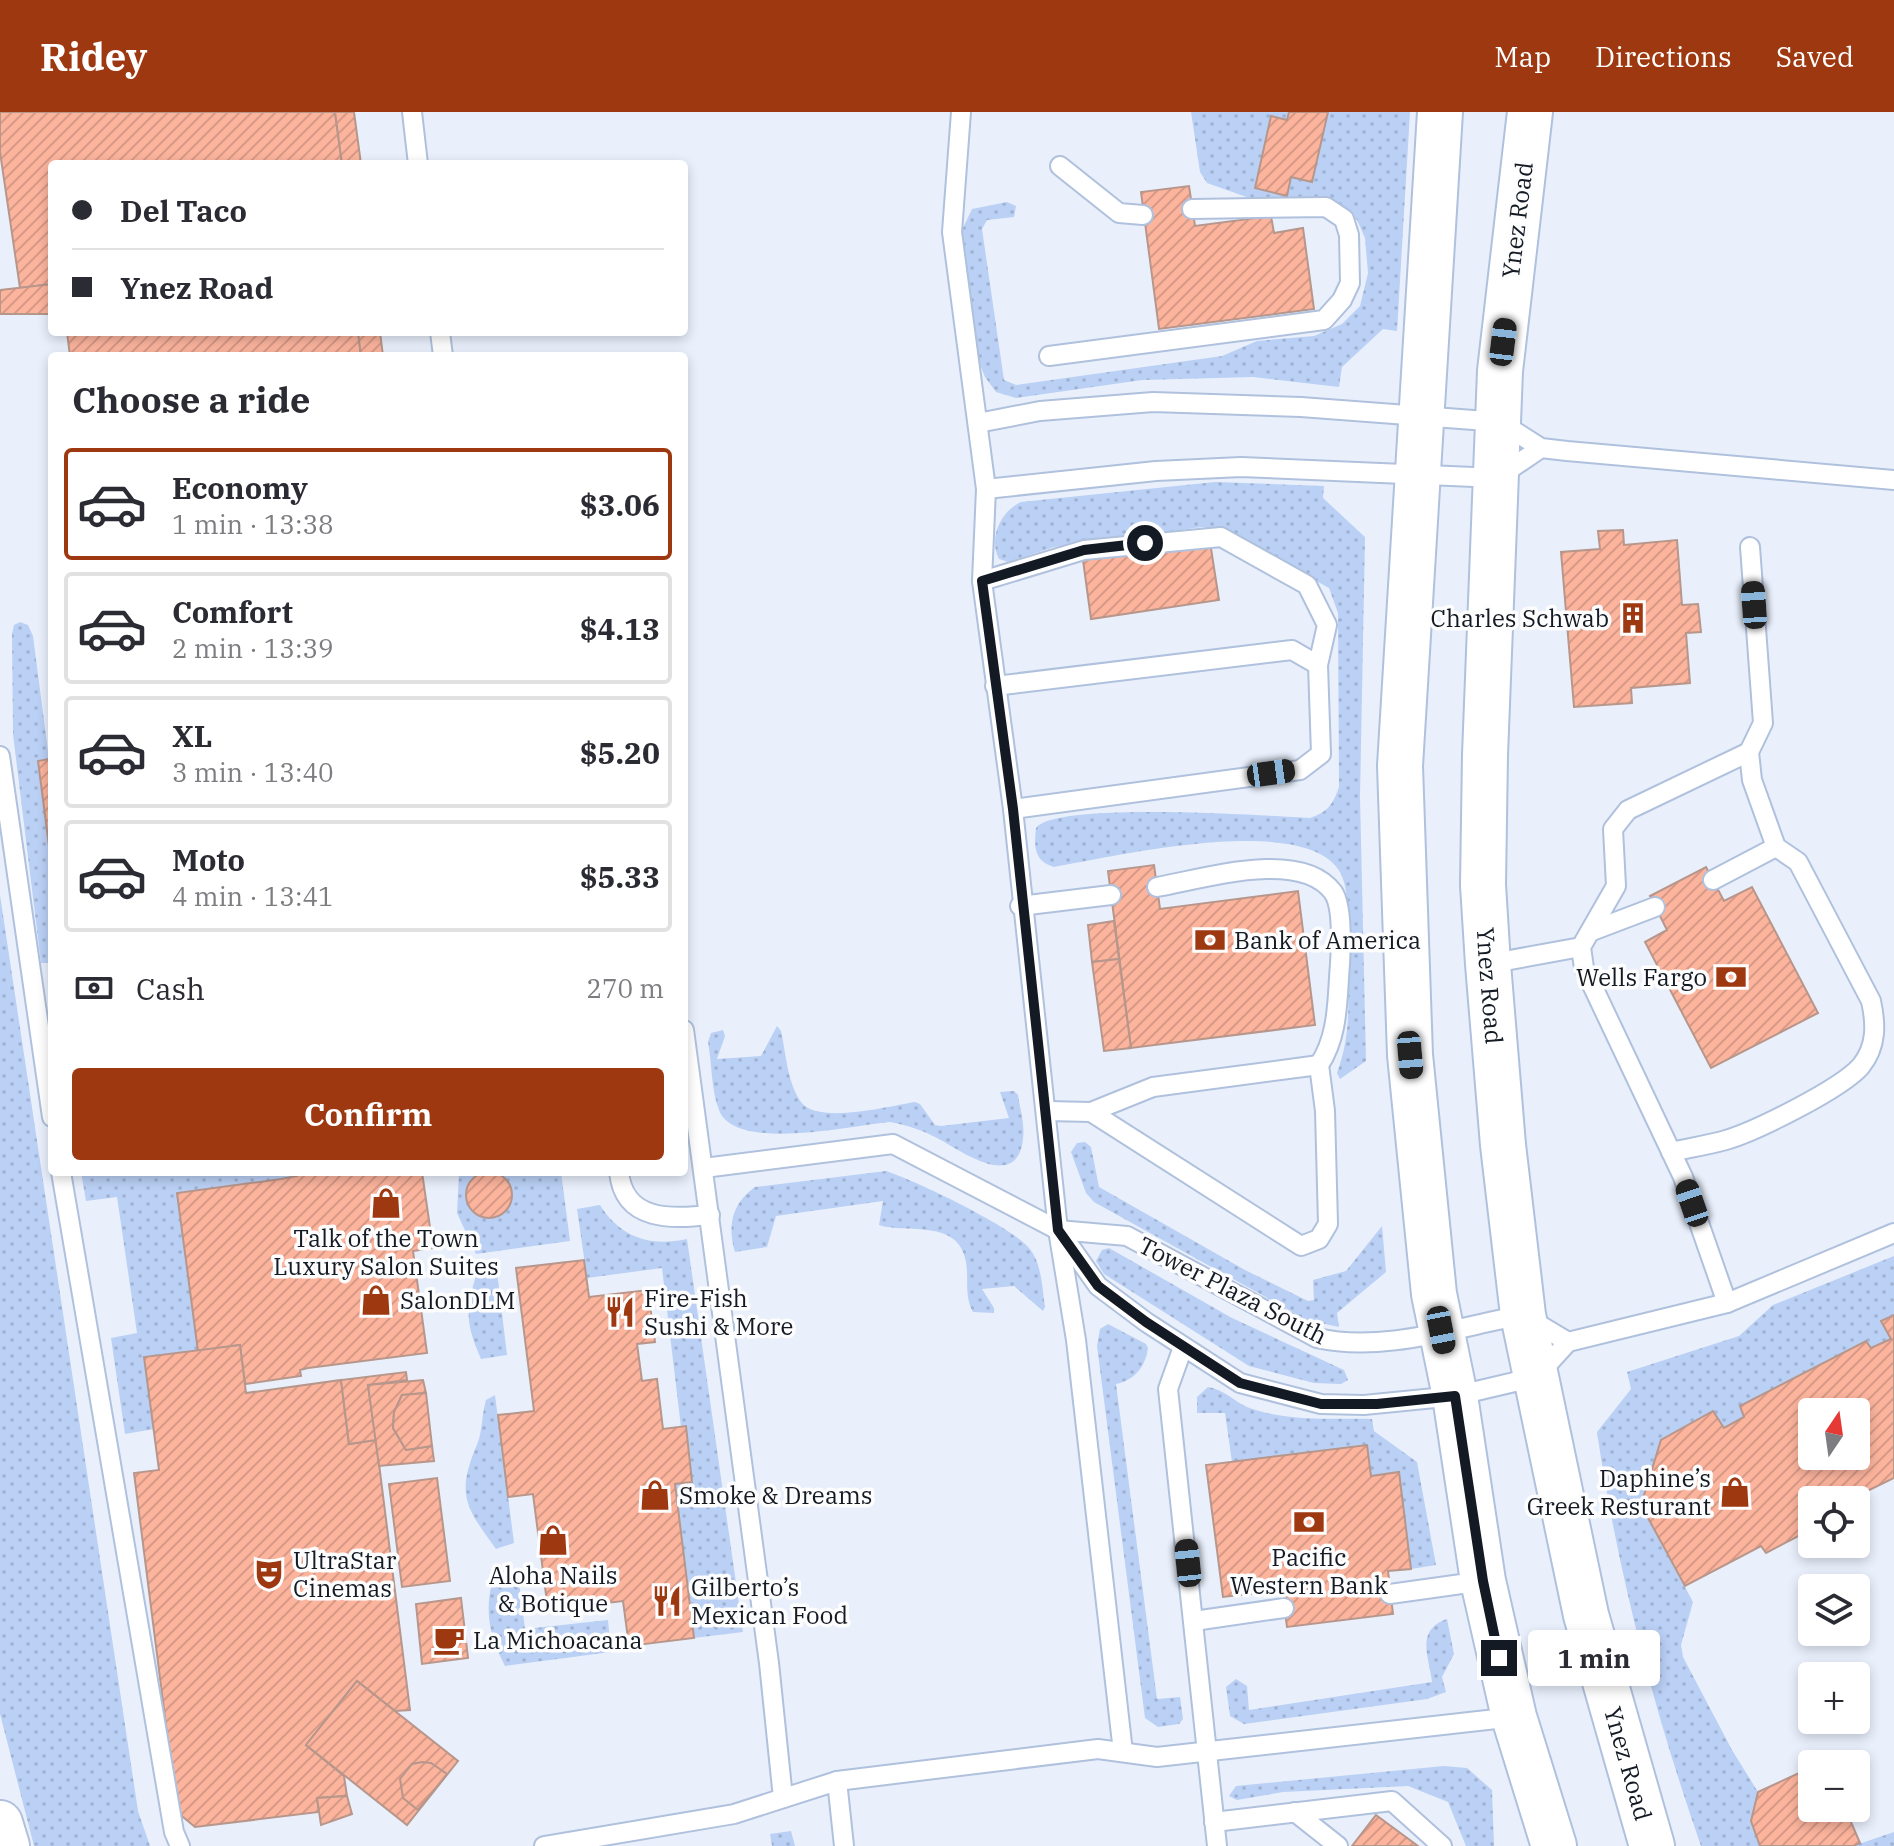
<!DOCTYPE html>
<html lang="en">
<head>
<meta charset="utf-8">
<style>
  body { margin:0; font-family:"IBM Plex Serif",serif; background:#f2f2f3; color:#2b2b33; height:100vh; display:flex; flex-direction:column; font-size:30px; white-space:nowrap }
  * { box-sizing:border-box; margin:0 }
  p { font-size:26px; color:#7c7c81 }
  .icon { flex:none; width:44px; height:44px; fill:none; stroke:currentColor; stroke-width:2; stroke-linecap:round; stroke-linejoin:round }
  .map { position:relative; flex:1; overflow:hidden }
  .panel { position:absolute; left:48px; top:240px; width:640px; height:824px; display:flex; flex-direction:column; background:#fff; border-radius:8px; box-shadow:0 4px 12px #0003 }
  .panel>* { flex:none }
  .hud { position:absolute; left:48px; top:48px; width:640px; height:176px; border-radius:8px; box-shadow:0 4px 12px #0003; display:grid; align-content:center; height:176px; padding:0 24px; background:#fff }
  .needle { width:52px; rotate:13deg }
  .buttons { position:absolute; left:1798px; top:1286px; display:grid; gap:16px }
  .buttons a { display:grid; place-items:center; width:72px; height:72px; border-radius:8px; background:#fff; box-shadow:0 4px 12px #0003; font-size:40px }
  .end { position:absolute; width:36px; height:36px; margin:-18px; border:10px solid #141a24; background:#fff; box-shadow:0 0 0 4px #fff }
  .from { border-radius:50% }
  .bubble { position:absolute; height:56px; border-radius:8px; background:#fff; box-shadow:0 4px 12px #0003; font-size:26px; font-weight:700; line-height:56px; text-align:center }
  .car { position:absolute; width:24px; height:48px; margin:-24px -12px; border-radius:10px; box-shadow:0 0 6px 2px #0007; background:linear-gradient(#222 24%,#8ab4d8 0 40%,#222 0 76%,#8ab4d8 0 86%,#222 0) }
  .hud b { display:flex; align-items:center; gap:28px; height:76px; font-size:30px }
  .hud b+b { border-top:2px solid #e1e1e2 }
  .hud i { width:20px; height:20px; background:#2b2b33 }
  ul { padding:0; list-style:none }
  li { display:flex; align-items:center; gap:24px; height:112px; margin:0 16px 12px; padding:0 8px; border:4px solid #e1e1e2; border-radius:8px }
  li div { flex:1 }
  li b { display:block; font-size:30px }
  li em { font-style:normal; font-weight:700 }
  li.current { border-color:#9e3810 }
  li>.icon { width:72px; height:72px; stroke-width:1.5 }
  h2 { padding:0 24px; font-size:36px; line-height:96px }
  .pay { display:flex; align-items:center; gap:20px; height:88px; padding:0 24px; font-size:30px }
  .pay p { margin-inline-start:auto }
  .primary-button { display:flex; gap:16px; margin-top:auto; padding:16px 24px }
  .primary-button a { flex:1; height:92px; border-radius:8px; background:#9e3810; color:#fff; font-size:32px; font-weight:700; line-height:92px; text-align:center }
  header { display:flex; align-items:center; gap:48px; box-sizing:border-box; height:112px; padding:0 40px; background:#9e3810; color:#fff }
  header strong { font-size:38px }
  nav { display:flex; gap:44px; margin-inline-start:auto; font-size:28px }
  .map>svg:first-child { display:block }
</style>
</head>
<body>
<header>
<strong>Ridey</strong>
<nav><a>Map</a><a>Directions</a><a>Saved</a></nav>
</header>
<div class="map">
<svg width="1894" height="1734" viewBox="0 0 1894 1734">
  <defs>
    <pattern id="grass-dots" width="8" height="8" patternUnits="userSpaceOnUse" patternTransform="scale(2)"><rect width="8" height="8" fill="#bad0f5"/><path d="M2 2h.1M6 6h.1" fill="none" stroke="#9fb2d2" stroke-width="1.8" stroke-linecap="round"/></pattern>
    <pattern id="building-hatch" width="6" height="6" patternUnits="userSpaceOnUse" patternTransform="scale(2)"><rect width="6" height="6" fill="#fcb49d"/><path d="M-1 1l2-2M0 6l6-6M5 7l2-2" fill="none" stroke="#d79a87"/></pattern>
  </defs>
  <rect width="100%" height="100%" fill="#e9f0fc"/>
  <g fill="url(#grass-dots)">
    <polygon points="1191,0 1410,0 1397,219 1383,217 1342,255 1339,275 1253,265 1142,268 1016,286 996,280 985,265 976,242 961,120 972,97 1007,90 1016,94 1014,105 987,108 982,117 1004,268 1016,273 1222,244 1257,229 1314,224 1342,212 1360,194 1368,161 1365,126 1357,108 1344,95 1317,87 1255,88 1207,71 1200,60"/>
    <path d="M1215,370L1324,374L1323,386L1365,425L1360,685L1366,949L1340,967L1337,961C1353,917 1348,881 1346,835C1345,811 1352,777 1338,757C1299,701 1113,745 1054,755C1034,749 1034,735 1036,716C1056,689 1268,704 1310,706C1328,700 1333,692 1339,675L1338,501L1329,476L1233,423L1202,415L1054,435L1008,450L999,447C988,426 1001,399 1021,390Z"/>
    <polygon points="20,510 28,513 33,524 49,647 38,650 52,757 52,851 41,851 13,622 12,522 14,513"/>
    <polygon points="0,783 138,1699 150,1734 34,1734 0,1602"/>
    <path d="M777,914L781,919C786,941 787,970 801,990C818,1013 889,994 915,990L920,992L935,1013L941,1014L1009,1006L1000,980L1014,979L1018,983C1020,997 1025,1013 1023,1027C1017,1081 960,1038 937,1026C922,1018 907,1013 890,1010C853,1013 735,1041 719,998C711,978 712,951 708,930L711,921L723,918L725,924L717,947L761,944Z"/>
    <polygon points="1085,1030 1091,1035 1099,1075 1245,1158 1308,1189 1314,1188 1313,1168 1346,1159 1382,1114 1386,1160 1337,1201 1339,1215 1307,1208 1094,1090 1086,1081 1071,1040 1077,1031"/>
    <path d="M886,1059C914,1068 1011,1114 1029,1136C1042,1151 1042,1176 1045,1195L1043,1199L1014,1174L982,1177L994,1196V1201L973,1200C964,1184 969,1168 966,1150C959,1106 907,1122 879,1113L883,1089L776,1104L767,1135L735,1140C727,1114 732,1091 755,1075Z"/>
    <polygon points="81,1060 297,1060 154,1317 125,1322 111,1226 137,1221 117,1085 86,1089"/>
    <polygon points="459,1060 561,1060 570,1129 476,1142 457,1101"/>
    <path d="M600,1093C621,1126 650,1135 687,1127L743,1520L694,1526L675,1372L692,1369L686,1315H681L662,1156L587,1166L577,1097Z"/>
    <polygon points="1109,1136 1232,1206 1344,1258 1348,1268 1341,1272 1314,1271 1249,1254 1104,1162 1096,1149 1102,1138"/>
    <path d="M1894,1144V1203L1881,1210L1891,1227L1871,1236L1865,1229L1740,1294L1744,1305L1724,1316L1713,1299L1661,1327L1641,1393L1693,1490L1681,1533L1683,1545L1732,1638L1758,1680L1751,1709L1760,1734H1701C1654,1599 1618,1462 1597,1320L1631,1277L1627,1260L1739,1224L1773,1193Z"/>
    <path d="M497,1160L507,1243L481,1247C466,1213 465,1199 476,1164Z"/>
    <path d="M1108,1212L1146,1232L1148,1236C1145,1256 1134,1268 1116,1272L1157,1587L1180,1585L1183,1607L1179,1612L1158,1615L1145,1606L1097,1234L1100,1217Z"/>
    <path d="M1208,1275C1223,1277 1234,1289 1247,1295C1286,1310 1332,1306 1372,1307L1374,1319L1417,1350L1436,1453L1411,1457L1398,1360L1371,1364L1367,1333L1232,1350L1225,1301H1197V1285Z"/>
    <path d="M495,1283L514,1431L496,1437C464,1393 456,1382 478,1330C482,1320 482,1301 486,1288Z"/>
    <path d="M496,1458L518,1462L525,1517L608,1508L611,1540L505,1554C488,1521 483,1495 496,1458Z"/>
    <path d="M1447,1507L1454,1542L1442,1565L1446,1580L1427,1587L1244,1612L1230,1604L1226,1575L1236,1567L1247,1574L1249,1598L1432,1570C1429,1545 1415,1518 1447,1507Z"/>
    <polygon points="1444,1654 1467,1656 1492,1678 1494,1734 1466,1734 1448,1690 1408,1674 1283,1680 1237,1688 1229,1684 1236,1674"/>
    <polygon points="791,1719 795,1734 772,1734 770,1722"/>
    <polygon points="1894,1720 1894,1734 1853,1734"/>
  </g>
  <g fill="url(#building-hatch)" stroke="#b7968b" stroke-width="2" fill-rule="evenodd">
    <polygon points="0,0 335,0 342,52 52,52 52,172 20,176 0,40"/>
    <polygon points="335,0 354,0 361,52 342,52"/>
    <polygon points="1289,0 1328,0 1312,70 1291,65 1287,84 1255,76 1271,4 1287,8"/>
    <polygon points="1189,74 1195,114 1271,104 1274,121 1303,116 1314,197 1159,217 1141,80"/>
    <polygon points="52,172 52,202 0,202 0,178"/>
    <polygon points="67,220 358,220 361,244 70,244"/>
    <polygon points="358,220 380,220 383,244 361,244"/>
    <polygon points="1623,418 1624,433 1677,428 1682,493 1698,492 1701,520 1686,521 1690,571 1631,576 1632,591 1574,595 1561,440 1600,437 1598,419"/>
    <polygon points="1210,430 1219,488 1091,507 1083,448"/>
    <polygon points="49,647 52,647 52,757 38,649"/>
    <polygon points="1154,753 1160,797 1298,779 1315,913 1131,936 1108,759"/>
    <polygon points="1706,755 1724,789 1752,775 1818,901 1711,956 1645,830 1667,818 1650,784"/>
    <polygon points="1114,809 1119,847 1092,850 1088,813"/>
    <polygon points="1119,847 1131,936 1104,939 1092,850"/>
    <circle cx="489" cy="1083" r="23"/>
    <polygon points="297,1060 422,1060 433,1136 413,1139 427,1241 308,1256 300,1258 301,1264 245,1272 240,1233 198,1239 177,1081 281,1067 297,1064"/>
    <polygon points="584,1148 589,1185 648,1178 655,1230 637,1232 642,1269 657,1267 663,1317 686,1314 692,1370 675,1372 694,1526 629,1534 623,1489 548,1498 533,1382 508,1385 498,1303 534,1299 516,1156"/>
    <path d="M1894,1203V1366L1849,1388H1812V1406L1803,1411L1808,1419L1766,1441L1761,1434L1685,1474L1641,1393L1661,1328L1713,1299L1724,1316L1744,1305L1740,1294L1866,1229L1871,1236L1891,1227L1881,1209ZM1812,1300H1856V1344H1812Z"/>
    <polygon points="240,1233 246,1281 341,1268 349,1332 376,1328 410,1598 395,1599 357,1569 306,1633 344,1664 347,1684 317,1686 319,1700 195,1715 177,1700 134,1361 159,1358 144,1245"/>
    <polygon points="406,1260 407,1268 368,1273 376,1328 349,1332 341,1268"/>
    <polygon points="423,1268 426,1281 402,1283 394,1300 393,1316 406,1338 432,1334 434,1349 379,1354 368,1273"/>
    <polygon points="426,1281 432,1334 406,1338 393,1316 394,1300 402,1283"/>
    <polygon points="1367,1333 1371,1364 1399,1360 1411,1457 1388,1459 1393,1502 1287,1515 1282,1478 1223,1485 1206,1353"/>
    <polygon points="437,1366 450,1469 402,1475 389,1372"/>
    <polygon points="461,1486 468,1546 422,1552 416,1492"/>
    <polygon points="357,1569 458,1649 407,1713 306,1633"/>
    <polygon points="422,1650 431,1651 447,1662 418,1698 403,1686 400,1667 412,1652"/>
    <polygon points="1812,1655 1812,1696 1845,1696 1860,1731 1853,1734 1760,1734 1751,1709 1758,1680"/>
    <polygon points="347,1684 352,1702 321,1713 317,1686"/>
    <polygon points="1376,1703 1418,1734 1352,1734"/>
  </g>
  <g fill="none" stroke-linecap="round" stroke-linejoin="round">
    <defs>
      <g id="lane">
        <polyline points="412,0 418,52"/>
        <polyline points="961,0 952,120 986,377 982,469 1013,697 1058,1118 1076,1228 1123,1640"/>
        <polyline points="1060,54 1119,101 1143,103"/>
        <polyline points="440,220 443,244"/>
        <polyline points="1049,244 1324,208 1342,188 1350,171 1349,123 1344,107 1326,95 1192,97"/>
        <polyline points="978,311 1040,299 1153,290 1301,295 1500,310 1541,336 1567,339 1894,368"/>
        <polyline points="986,377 1156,359 1241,355 1497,366 1541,336"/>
        <polyline points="982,469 1084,438 1221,425 1307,473 1327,513 1318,553"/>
        <polyline points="995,574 1292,538 1318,553 1321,642 1300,658 1013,697"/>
        <polyline points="0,644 52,1005"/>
        <polyline points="1713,768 1776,735"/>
        <path d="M1157,775C1203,767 1300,736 1333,780C1343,794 1341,835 1340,852C1337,887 1339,923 1319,953"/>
        <polyline points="1020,794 1111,783"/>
        <polyline points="1592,819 1655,795"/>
        <polyline points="1488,852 1581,835"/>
        <polyline points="684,918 769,1551 783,1686"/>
        <polyline points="1047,999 1091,1000 1153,975 1319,953 1325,999 1328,1112 1319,1127 1301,1134 1091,1000"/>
        <path d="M1671,1040C1689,1036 1708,1033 1726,1028C1756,1019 1841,977 1861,954C1877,934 1876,912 1871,889L1798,750L1776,735L1752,668L1749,640L1763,611L1750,435"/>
        <path d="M704,1056L893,1032L1058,1118L1127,1124L1317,1226C1383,1241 1457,1215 1523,1203L1568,1230"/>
        <polyline points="61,1060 174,1720 180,1734"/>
        <path d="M619,1060C624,1110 672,1107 710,1103"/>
        <polyline points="1062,1123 1098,1174 1146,1210 1240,1271 1321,1292 1364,1293 1455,1284 1536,1265 1568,1230 1727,1191 1894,1121"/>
        <polyline points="1727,1191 1683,1065 1584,856 1581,835 1616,774 1613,717 1628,698 1749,640"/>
        <polyline points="1183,1235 1168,1277 1217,1734"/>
        <polyline points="1390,1482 1483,1469"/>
        <polyline points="1194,1509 1284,1496"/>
        <polyline points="837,1669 844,1734"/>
        <polyline points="1295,1700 1338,1734"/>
        <polyline points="1214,1710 1392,1689 1442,1734"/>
        <polyline points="544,1734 734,1702 837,1669 1098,1637 1157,1645 1514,1605"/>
      </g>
      <g id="primary">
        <polyline points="1440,0 1400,654 1410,943 1434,1182 1455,1284 1483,1469 1514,1605 1554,1734"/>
        <path id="s1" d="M1530,0L1500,259L1485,643L1483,773L1488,852L1503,1033L1523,1203L1586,1503L1652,1734"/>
      </g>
      <polyline id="highway" points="0,1711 7,1734"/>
    </defs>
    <use href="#lane" stroke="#b0c1dd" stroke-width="22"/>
    <use href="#primary" stroke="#b0c1dd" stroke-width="48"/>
    <use href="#highway" stroke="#b0c1dd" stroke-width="48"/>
    <use href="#lane" stroke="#fff" stroke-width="18"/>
    <use href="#primary" stroke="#fff" stroke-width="44"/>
    <use href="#highway" stroke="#fff" stroke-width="44"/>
  </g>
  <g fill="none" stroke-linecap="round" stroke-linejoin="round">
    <polyline stroke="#141a24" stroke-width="10" points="1145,431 1084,438 982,469 1013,697 1058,1118 1098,1174 1146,1210 1240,1271 1321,1292 1377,1292 1455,1284 1483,1469 1499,1546"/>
  </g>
  <defs>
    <symbol id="building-bare" viewBox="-9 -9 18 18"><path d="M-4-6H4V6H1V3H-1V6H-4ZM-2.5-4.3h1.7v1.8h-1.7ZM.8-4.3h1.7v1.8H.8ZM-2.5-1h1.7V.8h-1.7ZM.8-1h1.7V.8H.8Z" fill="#9e3810" stroke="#fdfdfd" stroke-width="2.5" paint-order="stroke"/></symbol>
    <symbol id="bank-bare" viewBox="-9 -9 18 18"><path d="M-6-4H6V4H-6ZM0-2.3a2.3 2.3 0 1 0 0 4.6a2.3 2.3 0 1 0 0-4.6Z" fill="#9e3810" stroke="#fdfdfd" stroke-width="2.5" paint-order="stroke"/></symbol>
    <symbol id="shop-bare" viewBox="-9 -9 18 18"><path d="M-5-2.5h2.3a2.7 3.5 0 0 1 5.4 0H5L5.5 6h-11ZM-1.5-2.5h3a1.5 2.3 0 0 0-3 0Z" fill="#9e3810" stroke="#fdfdfd" stroke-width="2.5" paint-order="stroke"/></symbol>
    <symbol id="restaurant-bare" viewBox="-9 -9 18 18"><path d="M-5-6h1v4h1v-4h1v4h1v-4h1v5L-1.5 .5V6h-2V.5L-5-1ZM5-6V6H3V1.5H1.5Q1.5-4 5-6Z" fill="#9e3810" stroke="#fdfdfd" stroke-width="2.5" paint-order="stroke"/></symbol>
    <symbol id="theatre-bare" viewBox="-9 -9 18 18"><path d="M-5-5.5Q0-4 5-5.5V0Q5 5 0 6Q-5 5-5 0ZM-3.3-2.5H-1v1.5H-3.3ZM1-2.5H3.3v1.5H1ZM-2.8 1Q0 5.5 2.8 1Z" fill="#9e3810" stroke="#fdfdfd" stroke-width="2.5" paint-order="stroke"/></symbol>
    <symbol id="cafe-bare" viewBox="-9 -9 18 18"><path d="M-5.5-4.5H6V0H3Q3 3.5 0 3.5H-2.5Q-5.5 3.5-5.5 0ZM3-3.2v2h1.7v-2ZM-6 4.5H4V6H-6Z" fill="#9e3810" stroke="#fdfdfd" stroke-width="2.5" paint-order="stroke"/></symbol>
  </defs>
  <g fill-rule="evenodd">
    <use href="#building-bare" x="1611" y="484" width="44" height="44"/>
    <use href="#bank-bare" x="1188" y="806" width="44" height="44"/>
    <use href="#bank-bare" x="1709" y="843" width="44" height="44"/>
    <use href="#shop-bare" x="364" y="1069" width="44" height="44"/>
    <use href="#shop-bare" x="354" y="1166" width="44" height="44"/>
    <use href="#restaurant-bare" x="598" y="1178" width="44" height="44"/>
    <use href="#shop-bare" x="1713" y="1358" width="44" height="44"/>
    <use href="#shop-bare" x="633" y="1361" width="44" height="44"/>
    <use href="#bank-bare" x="1287" y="1388" width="44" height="44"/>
    <use href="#shop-bare" x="531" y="1406" width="44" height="44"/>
    <use href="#theatre-bare" x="247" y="1440" width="44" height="44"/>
    <use href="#restaurant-bare" x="645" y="1467" width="44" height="44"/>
    <use href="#cafe-bare" x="427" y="1506" width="44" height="44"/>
  </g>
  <g text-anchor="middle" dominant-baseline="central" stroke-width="7" stroke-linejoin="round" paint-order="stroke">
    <g font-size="24" fill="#141a24" stroke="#fdfdfd">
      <text transform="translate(1517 108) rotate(-83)">Ynez Road</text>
      <text stroke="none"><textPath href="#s1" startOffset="876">Ynez Road</textPath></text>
      <text transform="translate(1233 1178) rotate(27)">Tower Plaza South</text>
      <text stroke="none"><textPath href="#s1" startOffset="1668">Ynez Road</textPath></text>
    </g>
    <g font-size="24" fill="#141a24" stroke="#fdfdfd" text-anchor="start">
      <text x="1609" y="506" text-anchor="end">Charles Schwab</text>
      <text x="1234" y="828">Bank of America</text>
      <text x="1707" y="865" text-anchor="end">Wells Fargo</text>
      <text x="386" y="1126" text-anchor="middle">Talk of the Town<tspan x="386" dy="28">Luxury Salon Suites</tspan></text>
      <text x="644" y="1186">Fire-Fish<tspan x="644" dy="28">Sushi &amp; More</tspan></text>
      <text x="400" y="1188">SalonDLM</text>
      <text x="1711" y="1366" text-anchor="end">Daphine’s<tspan x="1711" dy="28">Greek Resturant</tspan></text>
      <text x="679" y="1383">Smoke &amp; Dreams</text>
      <text x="1309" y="1445" text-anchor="middle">Pacific<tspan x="1309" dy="28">Western Bank</tspan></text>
      <text x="293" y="1448">UltraStar<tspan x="293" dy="28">Cinemas</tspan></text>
      <text x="553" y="1463" text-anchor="middle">Aloha Nails<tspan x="553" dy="28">&amp; Botique</tspan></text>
      <text x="691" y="1475">Gilberto’s<tspan x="691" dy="28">Mexican Food</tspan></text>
      <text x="473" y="1528">La Michoacana</text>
    </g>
  </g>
</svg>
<div class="buttons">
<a><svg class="needle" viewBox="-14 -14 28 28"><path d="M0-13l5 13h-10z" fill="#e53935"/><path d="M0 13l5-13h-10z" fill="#7c7c81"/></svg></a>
<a><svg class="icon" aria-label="locate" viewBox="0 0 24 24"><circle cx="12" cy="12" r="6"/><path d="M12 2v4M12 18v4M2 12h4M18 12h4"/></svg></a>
<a><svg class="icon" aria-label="layers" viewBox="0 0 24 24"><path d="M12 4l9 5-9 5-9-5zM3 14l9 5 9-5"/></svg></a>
<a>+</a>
<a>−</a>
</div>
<i class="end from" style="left:1145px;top:431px"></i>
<i class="end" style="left:1499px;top:1546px"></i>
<div class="bubble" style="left:1528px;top:1518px;width:132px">1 min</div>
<i class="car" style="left:1503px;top:230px;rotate:7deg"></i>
<i class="car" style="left:1754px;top:493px;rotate:356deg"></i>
<i class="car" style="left:1271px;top:661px;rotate:82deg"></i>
<i class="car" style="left:1410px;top:943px;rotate:175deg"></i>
<i class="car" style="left:1692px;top:1091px;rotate:341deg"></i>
<i class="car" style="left:1441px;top:1218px;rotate:169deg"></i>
<i class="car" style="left:1188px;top:1451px;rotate:354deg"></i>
<div class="hud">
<b><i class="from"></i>Del Taco</b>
<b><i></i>Ynez Road</b>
</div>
<section class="panel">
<h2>Choose a ride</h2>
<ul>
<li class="current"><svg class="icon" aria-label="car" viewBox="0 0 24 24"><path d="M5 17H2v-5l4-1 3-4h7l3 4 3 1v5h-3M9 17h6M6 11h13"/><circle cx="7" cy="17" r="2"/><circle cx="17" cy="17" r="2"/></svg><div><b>Economy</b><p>1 min · 13:38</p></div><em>$3.06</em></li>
<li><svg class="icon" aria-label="car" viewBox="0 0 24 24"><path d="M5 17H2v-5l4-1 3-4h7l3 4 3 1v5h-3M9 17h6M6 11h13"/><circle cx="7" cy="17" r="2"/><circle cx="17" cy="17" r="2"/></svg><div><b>Comfort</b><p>2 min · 13:39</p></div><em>$4.13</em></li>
<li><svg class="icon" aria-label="car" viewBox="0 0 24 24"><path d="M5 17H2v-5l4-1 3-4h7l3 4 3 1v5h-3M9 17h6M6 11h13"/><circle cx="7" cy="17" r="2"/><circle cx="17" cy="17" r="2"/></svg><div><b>XL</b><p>3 min · 13:40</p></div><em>$5.20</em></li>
<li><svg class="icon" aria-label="car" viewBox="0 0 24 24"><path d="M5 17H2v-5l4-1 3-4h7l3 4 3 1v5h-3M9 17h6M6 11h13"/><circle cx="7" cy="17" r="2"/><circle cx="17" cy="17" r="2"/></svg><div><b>Moto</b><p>4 min · 13:41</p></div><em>$5.33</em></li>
</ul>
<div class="pay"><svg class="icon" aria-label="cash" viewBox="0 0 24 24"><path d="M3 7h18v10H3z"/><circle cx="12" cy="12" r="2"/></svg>Cash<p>270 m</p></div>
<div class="primary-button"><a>Confirm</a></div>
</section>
</div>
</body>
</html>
